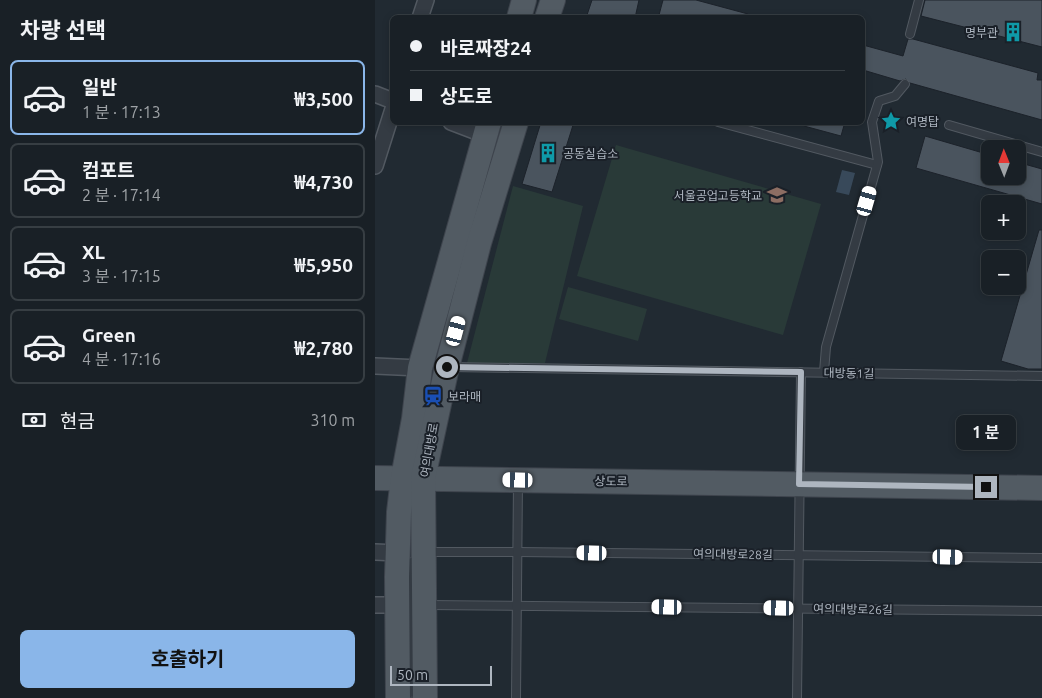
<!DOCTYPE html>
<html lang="ko">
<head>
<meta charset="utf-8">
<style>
  body { margin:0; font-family:Ubuntu,"Noto Sans KR",sans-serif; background:#262d32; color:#f1f3f6; height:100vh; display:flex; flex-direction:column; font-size:19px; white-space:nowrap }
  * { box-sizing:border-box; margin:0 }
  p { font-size:16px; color:#9fa3a7 }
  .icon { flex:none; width:28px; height:28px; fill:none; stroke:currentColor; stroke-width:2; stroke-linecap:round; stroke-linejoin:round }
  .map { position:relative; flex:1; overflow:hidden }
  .drawer { display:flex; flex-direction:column; background:#192026; width:375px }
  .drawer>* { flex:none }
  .banner { position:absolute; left:15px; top:15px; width:475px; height:110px; border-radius:8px; box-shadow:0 2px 8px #0003,0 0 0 1px #373e43; display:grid; align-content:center; height:110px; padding:0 20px; background:#192026 }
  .needle { width:32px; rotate:359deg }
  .buttons { position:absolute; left:606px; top:140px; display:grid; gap:10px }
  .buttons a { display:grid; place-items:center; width:45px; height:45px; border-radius:8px; background:#192026; box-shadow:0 2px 8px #0003,0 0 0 1px #373e43; font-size:25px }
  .scale { position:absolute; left:15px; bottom:12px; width:102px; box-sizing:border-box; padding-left:5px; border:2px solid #aeb6c0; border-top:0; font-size:14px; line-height:18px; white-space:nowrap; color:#aeb6c0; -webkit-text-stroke:4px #1a2028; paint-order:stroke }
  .end { position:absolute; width:22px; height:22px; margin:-11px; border:6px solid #aeb6c0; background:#111; box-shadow:0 0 0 2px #111 }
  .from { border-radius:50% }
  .bubble { position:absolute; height:35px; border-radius:8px; background:#192026; box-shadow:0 2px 8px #0003,0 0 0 1px #373e43; font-size:16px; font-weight:700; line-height:35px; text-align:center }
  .car { position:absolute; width:15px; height:30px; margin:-15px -8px; border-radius:6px; box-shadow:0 0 4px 1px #0007; background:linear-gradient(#fff 24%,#345 0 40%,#fff 0 76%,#345 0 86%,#fff 0) }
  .banner b { display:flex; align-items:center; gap:18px; height:48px; font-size:19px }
  .banner b+b { border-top:1px solid #373e43 }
  .banner i { width:12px; height:12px; background:#f1f3f6 }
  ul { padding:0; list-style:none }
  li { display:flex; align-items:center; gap:15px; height:75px; margin:0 10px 8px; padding:0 10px; border:2px solid #373e43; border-radius:8px }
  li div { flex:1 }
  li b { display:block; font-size:19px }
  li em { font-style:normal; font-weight:700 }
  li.selected { border-color:#8ab6e9 }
  li>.icon { width:45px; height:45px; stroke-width:1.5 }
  h2 { padding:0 20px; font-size:22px; line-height:60px }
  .pay { display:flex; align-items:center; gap:12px; height:55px; padding:0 20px; font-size:19px }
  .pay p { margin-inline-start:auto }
  .cta { display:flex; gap:10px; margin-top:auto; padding:10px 20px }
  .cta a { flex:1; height:58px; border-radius:8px; background:#8ab6e9; color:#111; font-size:20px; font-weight:700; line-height:58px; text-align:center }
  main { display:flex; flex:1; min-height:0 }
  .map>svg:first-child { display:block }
</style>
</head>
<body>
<main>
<section class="drawer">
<h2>차량 선택</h2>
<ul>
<li class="selected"><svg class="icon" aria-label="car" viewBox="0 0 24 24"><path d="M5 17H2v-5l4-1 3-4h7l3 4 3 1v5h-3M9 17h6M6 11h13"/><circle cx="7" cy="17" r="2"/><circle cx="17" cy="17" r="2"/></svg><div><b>일반</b><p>1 분 · 17:13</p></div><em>₩3,500</em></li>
<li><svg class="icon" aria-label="car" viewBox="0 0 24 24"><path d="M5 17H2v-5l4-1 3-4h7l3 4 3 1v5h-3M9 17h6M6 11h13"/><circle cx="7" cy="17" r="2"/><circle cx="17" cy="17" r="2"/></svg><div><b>컴포트</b><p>2 분 · 17:14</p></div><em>₩4,730</em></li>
<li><svg class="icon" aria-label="car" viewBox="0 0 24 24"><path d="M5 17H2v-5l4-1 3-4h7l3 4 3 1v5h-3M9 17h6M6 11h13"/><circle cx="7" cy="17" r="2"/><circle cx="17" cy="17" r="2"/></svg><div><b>XL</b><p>3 분 · 17:15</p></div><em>₩5,950</em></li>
<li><svg class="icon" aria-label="car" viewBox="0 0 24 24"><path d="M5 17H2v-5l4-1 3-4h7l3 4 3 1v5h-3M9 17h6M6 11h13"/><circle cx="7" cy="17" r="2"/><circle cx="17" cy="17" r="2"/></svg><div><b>Green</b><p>4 분 · 17:16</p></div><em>₩2,780</em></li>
</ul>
<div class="pay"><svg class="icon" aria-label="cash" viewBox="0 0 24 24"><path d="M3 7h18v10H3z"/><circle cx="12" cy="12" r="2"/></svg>현금<p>310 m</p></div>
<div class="cta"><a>호출하기</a></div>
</section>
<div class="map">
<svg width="667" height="698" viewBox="0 0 667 698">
  <rect width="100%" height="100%" fill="#212a32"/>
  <g fill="#293a38">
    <polygon points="241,145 446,204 408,335 202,276"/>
    <polygon points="138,186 208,206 170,363 92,363"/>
    <polygon points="193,287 272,309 263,341 184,319"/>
  </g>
  <polygon fill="#38495a" points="467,170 480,173 474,195 461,192"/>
  <g fill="#4a545e" stroke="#1c222a">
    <polygon points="217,0 264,0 260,18 211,18"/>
    <polygon points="288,0 321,0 373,14 372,18 292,18 284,15"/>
    <polygon points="550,0 667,0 667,47 546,16"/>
    <polygon points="533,39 538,39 663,73 662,80 667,80 667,120 535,83 531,79 525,81 488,70 488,45 528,56"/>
    <polygon points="166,122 199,122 177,192 147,184"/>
    <polygon points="429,122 470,122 466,136 429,126"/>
    <polygon points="550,136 615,155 615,176 642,176 642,162 667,169 667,204 541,168"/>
    <polygon points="664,230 667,230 667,369 653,369 626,361"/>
  </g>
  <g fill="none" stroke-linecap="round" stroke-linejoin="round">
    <defs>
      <g id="lane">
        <polyline points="535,34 544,0"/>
        <polyline points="343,122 502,165"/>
        <polyline points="574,125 667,152"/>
        <polyline points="76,367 667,376"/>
        <polyline points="449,372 451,347 503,162 497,122 504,101 520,96 530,84"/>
        <polyline points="52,552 142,552 667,558"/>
        <polyline points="52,605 667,611"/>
        <polyline points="35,693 37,562"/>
        <polyline points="141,698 143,482"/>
        <polyline points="422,698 426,372"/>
      </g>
      <g id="street">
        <polyline points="45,18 51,0"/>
        <polyline points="0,94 18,101"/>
        <polyline points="76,122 110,135"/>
        <polyline points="0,166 18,109"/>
        <polyline points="0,366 45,368"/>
        <polyline points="0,552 23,553"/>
        <polyline points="0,605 24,605"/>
      </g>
      <g id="primary">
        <polyline points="144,18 149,0"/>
        <polyline points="172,18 178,0"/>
        <polyline points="0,478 667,488"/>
        <polyline points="23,698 22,577 24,512 28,478 39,419 45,368 114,122"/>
        <polyline points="50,698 48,478 72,367 104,243 141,122"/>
      </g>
    </defs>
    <use href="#lane" stroke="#525961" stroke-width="10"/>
    <use href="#street" stroke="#525961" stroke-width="18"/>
    <use href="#primary" stroke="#3e444d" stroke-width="26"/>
    <use href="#lane" stroke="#343b43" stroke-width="8"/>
    <use href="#street" stroke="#343b43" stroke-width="15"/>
    <use href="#primary" stroke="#525b63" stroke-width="24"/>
  </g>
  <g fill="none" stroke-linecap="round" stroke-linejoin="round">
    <polyline stroke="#aeb6c0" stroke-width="6" points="72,367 426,372 424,484 611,487"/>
  </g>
  <defs>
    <symbol id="building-bare" viewBox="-9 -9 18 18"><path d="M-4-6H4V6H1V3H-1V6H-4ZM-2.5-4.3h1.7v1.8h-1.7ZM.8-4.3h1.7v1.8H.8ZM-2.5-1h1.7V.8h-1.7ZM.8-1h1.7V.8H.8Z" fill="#0f9aa8" stroke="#1a2028" stroke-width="2.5" paint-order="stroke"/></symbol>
    <symbol id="sight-bare" viewBox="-9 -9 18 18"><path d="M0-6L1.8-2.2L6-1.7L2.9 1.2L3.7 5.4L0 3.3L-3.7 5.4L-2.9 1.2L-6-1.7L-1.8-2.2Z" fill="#0f9aa8" stroke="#1a2028" stroke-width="2.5" paint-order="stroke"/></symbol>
    <symbol id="school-bare" viewBox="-9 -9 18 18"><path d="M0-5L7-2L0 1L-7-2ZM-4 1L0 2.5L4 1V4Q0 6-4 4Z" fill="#8d6e63" stroke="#1a2028" stroke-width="2.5" paint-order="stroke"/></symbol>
    <symbol id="station-bare" viewBox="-9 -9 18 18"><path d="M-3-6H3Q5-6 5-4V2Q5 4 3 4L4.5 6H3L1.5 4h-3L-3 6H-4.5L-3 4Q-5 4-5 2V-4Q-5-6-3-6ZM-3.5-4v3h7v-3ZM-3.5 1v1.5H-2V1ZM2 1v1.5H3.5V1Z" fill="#1a4fb4" stroke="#1a2028" stroke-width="2.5" paint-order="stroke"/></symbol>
  </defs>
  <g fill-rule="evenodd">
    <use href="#building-bare" x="624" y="18" width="28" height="28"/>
    <use href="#sight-bare" x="502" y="107" width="28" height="28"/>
    <use href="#building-bare" x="159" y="139" width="28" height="28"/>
    <use href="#school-bare" x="388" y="181" width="28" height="28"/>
    <use href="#station-bare" x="44" y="382" width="28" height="28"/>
  </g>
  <g text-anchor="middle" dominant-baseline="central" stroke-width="4" stroke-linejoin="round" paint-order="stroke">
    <g font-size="12" fill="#aeb6c0" stroke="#1a2028" text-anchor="start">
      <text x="623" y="32" text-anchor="end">명부관</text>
      <text x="531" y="121">여명탑</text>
      <text x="188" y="153">공동실습소</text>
      <text x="387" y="195" text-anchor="end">서울공업고등학교</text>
      <text x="73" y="396">보라매</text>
    </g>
    <g font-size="12" fill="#aeb6c0" stroke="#1a2028">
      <text transform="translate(474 373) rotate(1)">대방동1길</text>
      <text transform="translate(54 450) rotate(-80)">여의대방로</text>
      <text transform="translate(236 481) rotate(1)">상도로</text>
      <text transform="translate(358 554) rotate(1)">여의대방로28길</text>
      <text transform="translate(478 609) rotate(1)">여의대방로26길</text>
    </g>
  </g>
</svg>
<div class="buttons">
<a><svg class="needle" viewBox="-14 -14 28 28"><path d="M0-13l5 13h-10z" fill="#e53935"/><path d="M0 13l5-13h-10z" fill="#9fa3a7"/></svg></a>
<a>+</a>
<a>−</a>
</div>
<div class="scale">50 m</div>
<i class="end from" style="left:72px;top:367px"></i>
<i class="end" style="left:611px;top:487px"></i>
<div class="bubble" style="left:581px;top:415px;width:60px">1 분</div>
<i class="car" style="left:492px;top:201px;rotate:16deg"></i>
<i class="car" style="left:81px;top:331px;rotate:15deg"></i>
<i class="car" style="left:143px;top:480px;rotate:271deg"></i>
<i class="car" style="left:217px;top:553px;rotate:271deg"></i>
<i class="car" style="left:573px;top:557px;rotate:91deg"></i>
<i class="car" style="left:292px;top:607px;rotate:271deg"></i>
<i class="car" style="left:404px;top:608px;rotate:271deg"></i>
<div class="banner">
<b><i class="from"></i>바로짜장24</b>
<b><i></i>상도로</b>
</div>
</div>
</main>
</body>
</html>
